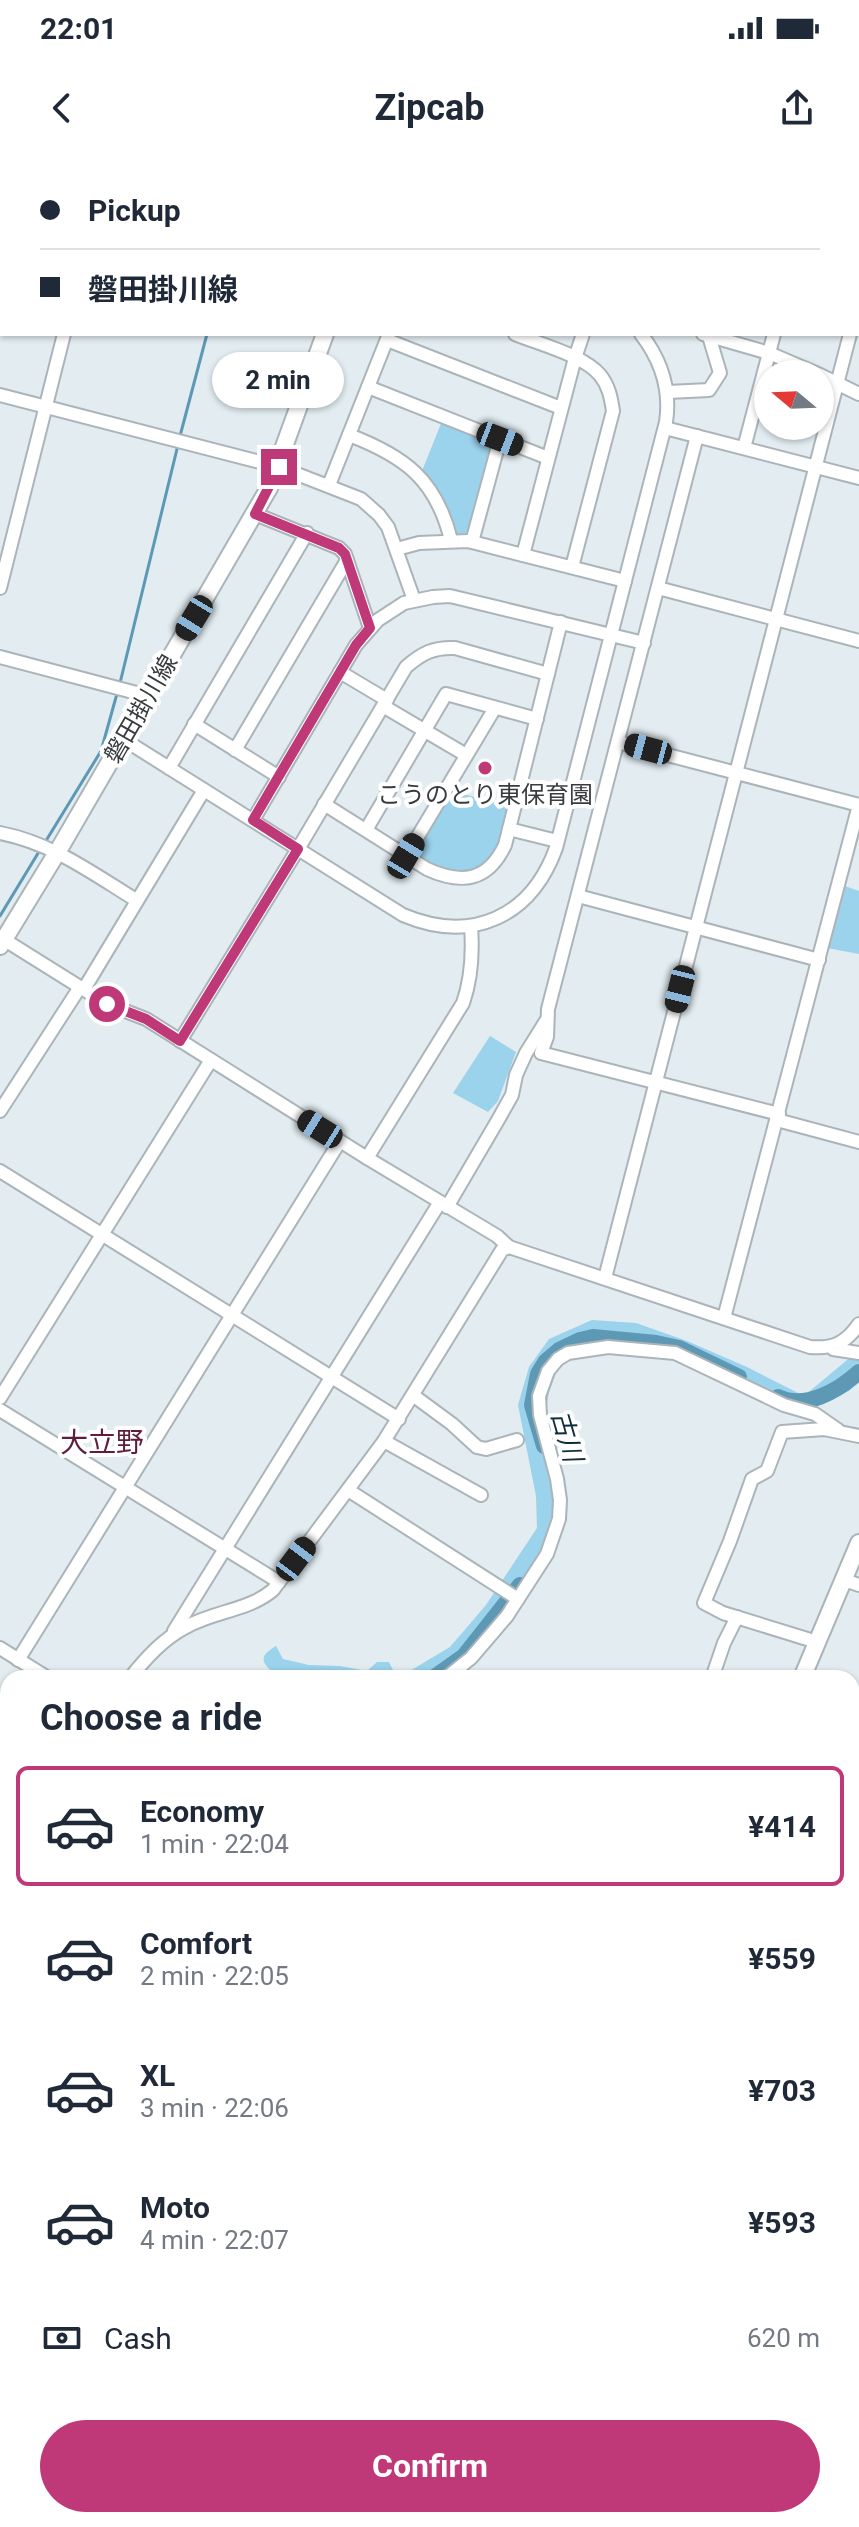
<!DOCTYPE html>
<html lang="en">
<head>
<meta charset="utf-8">
<style>
  body { margin:0; font-family:Roboto,"Noto Sans JP",sans-serif; background:#f6f6f7; color:#1f2937; height:100vh; display:flex; flex-direction:column; font-size:30px; white-space:nowrap }
  * { box-sizing:border-box; margin:0 }
  p { font-size:26px; color:#747a83 }
  .icon { flex:none; width:44px; height:44px; fill:none; stroke:currentColor; stroke-width:2; stroke-linecap:round; stroke-linejoin:round }
  .map { position:relative; flex:1; overflow:hidden }
  .sheet { position:absolute; left:0px; top:1510px; width:860px; height:858px; display:flex; flex-direction:column; background:#fff; border-radius:24px 24px 0 0; box-shadow:0 2px 6px #0004 }
  .sheet>* { flex:none }
  .banner { position:absolute; left:0px; top:0px; width:860px; height:176px; box-shadow:0 2px 6px #0004; display:grid; align-content:center; height:176px; padding:0 40px; background:#fff }
  .needle { width:52px; rotate:289deg }
  .buttons { position:absolute; left:754px; top:200px; display:grid; gap:16px }
  .buttons a { display:grid; place-items:center; width:80px; height:80px; border-radius:50%; background:#fff; box-shadow:0 2px 6px #0004; font-size:40px }
  .end { position:absolute; width:36px; height:36px; margin:-18px; border:10px solid #bf3979; background:#fff; box-shadow:0 0 0 4px #fff }
  .from { border-radius:50% }
  .bubble { position:absolute; height:56px; border-radius:28px; background:#fff; box-shadow:0 2px 6px #0004; font-size:26px; font-weight:700; line-height:56px; text-align:center }
  .car { position:absolute; width:24px; height:48px; margin:-24px -12px; border-radius:10px; box-shadow:0 0 6px 2px #0007; background:linear-gradient(#222 24%,#8ab4d8 0 40%,#222 0 76%,#8ab4d8 0 86%,#222 0) }
  .banner b { display:flex; align-items:center; gap:28px; height:76px; font-size:30px }
  .banner b+b { border-top:2px solid #e0e1e3 }
  .banner i { width:20px; height:20px; background:#1f2937 }
  ul { padding:0; list-style:none }
  li { display:flex; align-items:center; gap:24px; height:120px; margin:0 16px 12px; padding:0 24px; border:4px solid transparent; border-radius:12px }
  li div { flex:1 }
  li b { display:block; font-size:30px }
  li em { font-style:normal; font-weight:700 }
  li.selected { border-color:#bf3979 }
  li>.icon { width:72px; height:72px; stroke-width:1.5 }
  h2 { padding:0 40px; font-size:36px; line-height:96px }
  .pay { display:flex; align-items:center; gap:20px; height:88px; padding:0 40px; font-size:30px }
  .pay p { margin-inline-start:auto }
  .primary-button { display:flex; gap:16px; margin-top:auto; padding:16px 40px }
  .primary-button a { flex:1; height:92px; border-radius:48px; background:#bf3979; color:#fff; font-size:32px; font-weight:700; line-height:92px; text-align:center }
  .status { display:flex; justify-content:space-between; align-items:center; height:56px; padding:0 40px; background:#fff; direction:ltr }
  .status svg { height:22px; fill:currentColor }
  header { display:flex; justify-content:space-between; align-items:center; height:104px; padding:0 40px; background:#fff; font-size:36px; font-weight:700 }
  .map>svg:first-child { display:block }
</style>
</head>
<body>
<div class="status"><b>22:01</b><svg viewBox="0 0 49 12"><path d="M0 12V9h3v3zM5 12V6h3v6zM10 12V3h3v9zM15 12V0h3v12zM26 1h20v11H26zM47 4h2v5h-2z"/></svg></div>
<header><svg class="icon" aria-label="back" viewBox="0 0 24 24"><path d="M15 5l-7 7 7 7"/></svg>Zipcab<svg class="icon" aria-label="share" viewBox="0 0 24 24"><path d="M12 15V3M7 8l5-5 5 5M5 13v7h14v-7"/></svg></header>
<div class="map">
<svg width="859" height="2367" viewBox="0 0 859 2367">
  <rect width="100%" height="100%" fill="#e2ecf1"/>
  <g fill="#9bd2ec">
    <polygon points="442,261 489,280 492,286 471,372 465,377 456,375 442,340 422,311"/>
    <polygon points="452,631 515,648 490,707 463,719 408,697"/>
    <polygon points="842,725 859,731 859,794 822,787"/>
    <polygon points="490,876 516,892 498,941 488,952 453,933"/>
    <polygon points="592,1160 636,1163 687,1181 747,1207 804,1236 859,1190 859,1220 849,1231 801,1250 674,1193 618,1188 562,1197 549,1232 543,1267 557,1339 540,1395 488,1479 436,1518 398,1518 450,1487 486,1445 537,1368 536,1336 518,1245 529,1207 549,1179"/>
    <path d="M276,1486L283,1499L309,1505L340,1506L367,1511L377,1502H389L396,1516H277C262,1503 257,1497 276,1486Z"/>
    <polygon points="0,2239 8,2251 8,2360 71,2360 76,2367 0,2367"/>
    <polygon points="852,2280 859,2286 859,2356 851,2367 557,2367 548,2360 852,2360"/>
  </g>
  <g fill="none" stroke-linecap="round" stroke-linejoin="round">
    <g stroke="#5d99b5" stroke-width="3">
      <polyline points="755,0 757,2"/>
      <polyline points="252,2 253,0"/>
      <polyline points="540,2 541,0"/>
      <polyline points="858,90 859,91"/>
      <polyline points="180,276 207,174"/>
      <polyline points="120,523 177,289"/>
      <polyline points="44,684 101,591 118,530"/>
      <polyline points="0,756 40,690"/>
      <polyline points="852,1637 859,1644"/>
      <polyline points="299,2367 305,2360"/>
    </g>
    <g stroke="#5d99b5" stroke-width="16">
      <path d="M778,1237C805,1250 838,1231 859,1212"/>
      <polyline points="544,1286 532,1245 538,1214 546,1201 559,1190 580,1180 593,1177 656,1183 679,1188 739,1217"/>
      <polyline points="433,1518 464,1496 520,1425"/>
      <polyline points="0,1634 8,1633"/>
    </g>
    <defs>
      <g id="minor">
        <polyline points="146,0 154,2"/>
        <polyline points="769,0 771,2"/>
        <polyline points="110,2 110,0"/>
        <polyline points="353,2 353,0"/>
        <polyline points="725,2 727,0"/>
        <polyline points="858,5 859,4"/>
        <polyline points="858,80 859,81"/>
        <polyline points="858,122 859,121"/>
        <polyline points="858,145 859,141"/>
        <path d="M515,174C539,184 583,195 600,215C609,226 611,238 613,251L572,407"/>
        <polyline points="703,174 769,193 818,214"/>
        <polyline points="387,180 561,248"/>
        <polyline points="820,215 859,234"/>
        <polyline points="368,227 548,298"/>
        <polyline points="668,232 709,230 720,213 709,176"/>
        <polyline points="0,235 279,307 361,339 379,355 388,367 414,440"/>
        <polyline points="665,268 859,318"/>
        <path d="M349,275C404,296 436,319 451,380"/>
        <polyline points="697,276 548,849 547,877 541,893 779,954"/>
        <polyline points="744,288 774,174"/>
        <polyline points="329,325 389,174"/>
        <polyline points="255,354 339,388 345,394 370,468"/>
        <polyline points="472,382 500,279"/>
        <polyline points="397,389 419,383 468,381 625,421"/>
        <polyline points="523,395 575,198 583,174"/>
        <polyline points="0,428 64,174"/>
        <polyline points="658,428 859,481"/>
        <polyline points="0,497 148,536"/>
        <polyline points="340,512 387,540"/>
        <polyline points="383,546 466,595"/>
        <polyline points="194,564 279,617"/>
        <path d="M123,579L403,755C472,784 531,757 556,688L666,262C671,229 661,200 641,174"/>
        <polyline points="618,582 859,645"/>
        <polyline points="235,590 347,400"/>
        <polyline points="169,608 307,373"/>
        <path d="M324,644L427,709C462,725 488,721 505,685L561,462"/>
        <polyline points="253,660 356,485 378,460 404,443 433,437 450,436 644,483"/>
        <polyline points="509,669 557,681"/>
        <polyline points="366,670 446,534 537,559"/>
        <path d="M0,673C52,683 92,713 136,740"/>
        <polyline points="406,696 495,548"/>
        <polyline points="578,736 819,800"/>
        <polyline points="0,777 107,844 146,859 367,998 497,1076 509,1087"/>
        <polyline points="84,829 204,630"/>
        <path d="M180,881L298,689L406,507C422,493 434,487 455,488L548,514"/>
        <polyline points="0,951 80,827"/>
        <polyline points="777,960 859,982"/>
        <path d="M367,998L463,843C472,817 473,793 471,766"/>
        <polyline points="0,1011 399,1259"/>
        <polyline points="447,1047 498,960 512,935 516,915 526,893 546,861"/>
        <polyline points="605,1118 850,174"/>
        <polyline points="724,1158 859,645"/>
        <polyline points="833,1189 859,1193"/>
        <polyline points="414,1236 452,1264 477,1287 486,1289 517,1280"/>
        <polyline points="0,1238 211,900"/>
        <polyline points="0,1250 279,1422"/>
        <polyline points="384,1281 481,1335"/>
        <polyline points="348,1330 518,1439"/>
        <polyline points="844,1420 859,1425"/>
        <polyline points="174,1471 440,1042"/>
        <polyline points="817,1482 723,1453 704,1443 730,1381 752,1319 767,1311 782,1272 824,1269 859,1276"/>
        <polyline points="0,1488 48,1518"/>
        <polyline points="18,1500 340,981"/>
        <path d="M130,1518C146,1498 163,1479 186,1467C214,1451 248,1451 273,1430L384,1281L502,1090L509,1087L810,1187C833,1189 846,1183 859,1164"/>
        <polyline points="446,1518 471,1498 507,1456 547,1394 559,1359 560,1340 557,1319 540,1255 539,1236 548,1211 558,1199 568,1193 608,1187 675,1193 784,1245 815,1254 838,1270"/>
        <polyline points="712,1518 724,1483 737,1457"/>
        <polyline points="852,1585 859,1588"/>
        <polyline points="0,1592 8,1602"/>
        <polyline points="852,1647 859,1653"/>
        <polyline points="0,1661 8,1664"/>
        <polyline points="0,1813 8,1808"/>
        <polyline points="0,1976 8,1982"/>
        <polyline points="0,2159 8,2171"/>
        <polyline points="0,2238 8,2251"/>
        <polyline points="0,2358 5,2367"/>
        <polyline points="72,2360 76,2367"/>
        <polyline points="235,2360 244,2367"/>
        <polyline points="490,2360 499,2367"/>
        <polyline points="316,2367 322,2360"/>
      </g>
      <g id="major">
        <polyline points="419,2 419,0"/>
        <polyline points="0,786 58,691 269,328 325,174"/>
        <polyline points="802,1518 859,1383"/>
        <polyline points="0,2024 8,2013"/>
      </g>
    </defs>
    <use href="#minor" stroke="#abb5b9" stroke-width="16"/>
    <use href="#major" stroke="#abb5b9" stroke-width="20"/>
    <use href="#minor" stroke="#fff" stroke-width="12"/>
    <use href="#major" stroke="#fff" stroke-width="16"/>
  </g>
  <g fill="none" stroke-linecap="round" stroke-linejoin="round">
    <polyline stroke="#bf3979" stroke-width="10" points="107,844 146,859 180,881 298,689 253,660 356,485 370,468 345,394 339,388 255,354 279,307"/>
  </g>
  <circle fill="#bf3979" stroke="#fff" stroke-width="3" cx="485" cy="608" r="8"/>
  <g text-anchor="middle" dominant-baseline="central" stroke-width="8" stroke-linejoin="round" paint-order="stroke">
    <g font-size="24" fill="#383c3e" stroke="#fff">
      <text transform="translate(141 549) rotate(-60)">磐田掛川線</text>
    </g>
    <g font-size="24" fill="#383c3e" stroke="#fff">
      <text x="485" y="635">こうのとり東保育園</text>
    </g>
    <g font-size="26" font-style="italic" fill="#102d3a" stroke="#fff">
      <text transform="translate(567 1276) rotate(74)">古川</text>
    </g>
    <g font-size="28" fill="#5e1d3b" stroke="#fff">
      <text x="102" y="1282">大立野</text>
    </g>
  </g>
</svg>
<div class="buttons">
<a><svg class="needle" viewBox="-14 -14 28 28"><path d="M0-13l5 13h-10z" fill="#e53935"/><path d="M0 13l5-13h-10z" fill="#747a83"/></svg></a>
</div>
<i class="end from" style="left:107px;top:844px"></i>
<i class="end" style="left:279px;top:307px"></i>
<div class="bubble" style="left:212px;top:192px;width:132px">2 min</div>
<i class="car" style="left:500px;top:279px;rotate:111deg"></i>
<i class="car" style="left:194px;top:458px;rotate:211deg"></i>
<i class="car" style="left:648px;top:589px;rotate:285deg"></i>
<i class="car" style="left:406px;top:696px;rotate:31deg"></i>
<i class="car" style="left:680px;top:829px;rotate:194deg"></i>
<i class="car" style="left:320px;top:969px;rotate:302deg"></i>
<i class="car" style="left:296px;top:1399px;rotate:37deg"></i>
<div class="banner">
<b><i class="from"></i>Pickup</b>
<b><i></i>磐田掛川線</b>
</div>
<section class="sheet">
<h2>Choose a ride</h2>
<ul>
<li class="selected"><svg class="icon" aria-label="car" viewBox="0 0 24 24"><path d="M5 17H2v-5l4-1 3-4h7l3 4 3 1v5h-3M9 17h6M6 11h13"/><circle cx="7" cy="17" r="2"/><circle cx="17" cy="17" r="2"/></svg><div><b>Economy</b><p>1 min · 22:04</p></div><em>¥414</em></li>
<li><svg class="icon" aria-label="car" viewBox="0 0 24 24"><path d="M5 17H2v-5l4-1 3-4h7l3 4 3 1v5h-3M9 17h6M6 11h13"/><circle cx="7" cy="17" r="2"/><circle cx="17" cy="17" r="2"/></svg><div><b>Comfort</b><p>2 min · 22:05</p></div><em>¥559</em></li>
<li><svg class="icon" aria-label="car" viewBox="0 0 24 24"><path d="M5 17H2v-5l4-1 3-4h7l3 4 3 1v5h-3M9 17h6M6 11h13"/><circle cx="7" cy="17" r="2"/><circle cx="17" cy="17" r="2"/></svg><div><b>XL</b><p>3 min · 22:06</p></div><em>¥703</em></li>
<li><svg class="icon" aria-label="car" viewBox="0 0 24 24"><path d="M5 17H2v-5l4-1 3-4h7l3 4 3 1v5h-3M9 17h6M6 11h13"/><circle cx="7" cy="17" r="2"/><circle cx="17" cy="17" r="2"/></svg><div><b>Moto</b><p>4 min · 22:07</p></div><em>¥593</em></li>
</ul>
<div class="pay"><svg class="icon" aria-label="cash" viewBox="0 0 24 24"><path d="M3 7h18v10H3z"/><circle cx="12" cy="12" r="2"/></svg>Cash<p>620 m</p></div>
<div class="primary-button"><a>Confirm</a></div>
</section>
</div>
</body>
</html>
